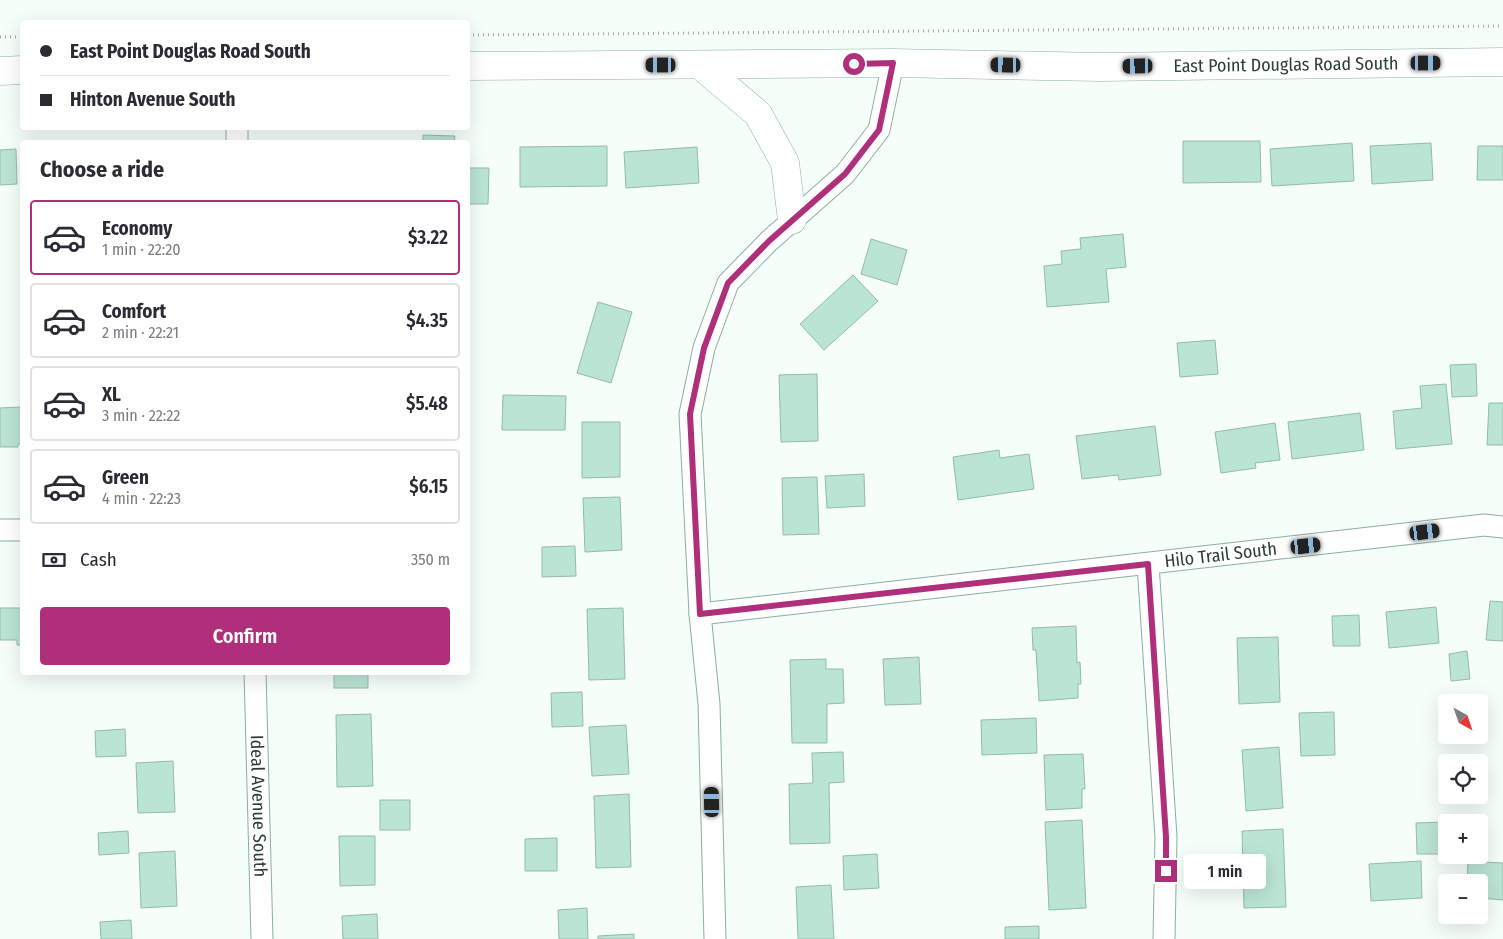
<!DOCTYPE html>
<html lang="en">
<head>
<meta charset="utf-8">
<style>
  body { margin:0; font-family:"Fira Sans Condensed",sans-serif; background:#f7f7f7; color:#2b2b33; height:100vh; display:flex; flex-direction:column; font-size:19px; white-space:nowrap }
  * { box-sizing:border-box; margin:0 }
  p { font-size:16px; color:#7c7c81 }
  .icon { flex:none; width:28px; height:28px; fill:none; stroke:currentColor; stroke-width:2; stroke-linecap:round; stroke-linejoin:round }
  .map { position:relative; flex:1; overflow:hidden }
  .sheet { position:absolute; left:20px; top:140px; width:450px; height:535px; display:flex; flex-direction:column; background:#fff; border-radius:5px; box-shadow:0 5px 20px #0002 }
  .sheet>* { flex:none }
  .guide { position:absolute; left:20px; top:20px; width:450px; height:110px; border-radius:5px; box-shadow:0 5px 20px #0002; display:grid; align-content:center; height:110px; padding:0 20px; background:#fff }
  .needle { width:32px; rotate:140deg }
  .tools { position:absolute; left:1438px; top:694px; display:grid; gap:10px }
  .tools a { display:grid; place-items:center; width:50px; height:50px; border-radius:5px; background:#fff; box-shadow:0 5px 20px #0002; font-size:25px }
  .end { position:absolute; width:22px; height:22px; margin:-11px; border:6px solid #af2f7b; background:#fff; box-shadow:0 0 0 2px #fff }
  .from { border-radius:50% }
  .bubble { position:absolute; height:35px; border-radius:5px; background:#fff; box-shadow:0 5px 20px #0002; font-size:16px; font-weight:600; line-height:35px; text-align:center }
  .car { position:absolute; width:15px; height:30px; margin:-15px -8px; border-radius:6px; box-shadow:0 0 4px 1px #0007; background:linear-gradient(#222 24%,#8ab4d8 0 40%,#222 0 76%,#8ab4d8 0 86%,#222 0) }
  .guide b { display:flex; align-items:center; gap:18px; height:48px; font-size:19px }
  .guide b+b { border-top:1px solid #e1e1e2 }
  .guide i { width:12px; height:12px; background:#2b2b33 }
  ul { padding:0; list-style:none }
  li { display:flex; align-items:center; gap:15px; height:75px; margin:0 10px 8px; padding:0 10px; border:2px solid #e1e1e2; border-radius:5px }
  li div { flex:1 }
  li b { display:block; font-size:19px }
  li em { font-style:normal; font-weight:600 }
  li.active { border-color:#af2f7b }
  li>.icon { width:45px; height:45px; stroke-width:1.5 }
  h2 { padding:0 20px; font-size:22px; line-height:60px }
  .pay { display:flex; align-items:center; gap:12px; height:55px; padding:0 20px; font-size:19px }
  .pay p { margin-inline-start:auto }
  .button { display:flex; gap:10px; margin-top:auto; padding:10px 20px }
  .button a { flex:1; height:58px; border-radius:5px; background:#af2f7b; color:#fff; font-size:20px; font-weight:600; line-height:58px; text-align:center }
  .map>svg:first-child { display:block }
</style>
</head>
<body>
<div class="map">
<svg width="1503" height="939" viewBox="0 0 1503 939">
  <rect width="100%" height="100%" fill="#f6fefa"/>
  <g fill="#bae4d3" stroke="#93bbab">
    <polygon points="423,135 455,136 454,142 423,142"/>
    <polygon points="1183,141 1260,141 1261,182 1183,183"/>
    <polygon points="1352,143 1354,181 1272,186 1270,149"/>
    <polygon points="1431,143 1433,180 1372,184 1370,146"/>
    <polygon points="607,146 607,186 520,187 520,147"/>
    <polygon points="1478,146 1503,146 1503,180 1477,180"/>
    <polygon points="697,147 699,183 626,188 624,152"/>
    <polygon points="16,149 17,184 0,185 0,150"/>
    <polygon points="468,168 489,168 488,204 468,204"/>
    <polygon points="1123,234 1126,267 1106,269 1109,302 1047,307 1044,266 1062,264 1061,251 1081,249 1080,238"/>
    <polygon points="871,239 907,250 897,285 861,274"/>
    <polygon points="853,275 878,301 824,350 800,324"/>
    <polygon points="598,302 632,312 611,383 577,373"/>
    <polygon points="1215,340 1218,374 1180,377 1177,343"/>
    <polygon points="1476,364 1477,396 1452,397 1450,365"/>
    <polygon points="817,374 818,441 781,442 779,375"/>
    <polygon points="1446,384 1452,444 1396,449 1393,411 1422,408 1420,386"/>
    <polygon points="503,395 566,396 565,430 502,430"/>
    <polygon points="1489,403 1503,403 1503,445 1487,445"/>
    <polygon points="22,407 22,444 18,444 18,447 0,447 0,408"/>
    <polygon points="1360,413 1364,450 1292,459 1288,422"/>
    <polygon points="582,422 620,422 620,477 582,478"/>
    <polygon points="1275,423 1280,460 1255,463 1256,468 1221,473 1215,432"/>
    <polygon points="1155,426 1161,475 1119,480 1118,475 1082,479 1076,436"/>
    <polygon points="999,450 1000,458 1029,454 1034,489 958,500 953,457"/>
    <polygon points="864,474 865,506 827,508 825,476"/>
    <polygon points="817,477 819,534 783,535 782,478"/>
    <polygon points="620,497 622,550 585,552 583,498"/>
    <polygon points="575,546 576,576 542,577 542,547"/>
    <polygon points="1490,601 1503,602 1503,641 1486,640"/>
    <polygon points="1436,607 1439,643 1389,648 1386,612"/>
    <polygon points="0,608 22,608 22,645 17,645 17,640 0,640"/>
    <polygon points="623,608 625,679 589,680 587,609"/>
    <polygon points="1359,615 1360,646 1333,646 1332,616"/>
    <polygon points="1076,626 1077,663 1080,662 1081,684 1078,684 1078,698 1039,701 1036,650 1033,650 1032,628"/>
    <polygon points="1278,637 1280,702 1239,704 1237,638"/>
    <polygon points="1467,651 1470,679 1451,681 1449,654"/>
    <polygon points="919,657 921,704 885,705 883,659"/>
    <polygon points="826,659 826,669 843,669 844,703 827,704 827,743 792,743 790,660"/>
    <rect x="334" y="672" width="34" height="16"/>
    <polygon points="582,692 583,726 552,727 551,693"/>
    <polygon points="1334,712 1335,755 1301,756 1299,713"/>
    <polygon points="371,714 373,786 337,787 336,715"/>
    <polygon points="1036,718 1037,753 982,755 981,720"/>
    <polygon points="626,725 629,774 592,776 589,727"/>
    <polygon points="125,729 126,756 96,757 95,731"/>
    <polygon points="1279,747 1283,808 1246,811 1242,750"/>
    <polygon points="843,752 844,782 829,783 830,843 790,844 789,784 813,783 812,753"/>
    <polygon points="1083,754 1085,789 1082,789 1082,808 1046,810 1044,755"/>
    <polygon points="173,761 175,812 138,813 136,763"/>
    <polygon points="629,794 631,867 596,868 594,796"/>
    <rect x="380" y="800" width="30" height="30"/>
    <polygon points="1082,820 1086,908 1049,910 1045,822"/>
    <polygon points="1446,822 1446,854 1417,854 1416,823"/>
    <polygon points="1283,829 1286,907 1244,908 1242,831"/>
    <polygon points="128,831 129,853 99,855 98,833"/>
    <polygon points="339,836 375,836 375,885 340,886"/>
    <polygon points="557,838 557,871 525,871 525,839"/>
    <polygon points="175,851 177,906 141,908 139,853"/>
    <polygon points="877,854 879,888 844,890 843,856"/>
    <polygon points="1421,861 1422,898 1371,901 1369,864"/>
    <polygon points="1468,861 1503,863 1503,900 1479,898 1479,882 1467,882"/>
    <polygon points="831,885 834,939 798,939 796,887"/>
    <polygon points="587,908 588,939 559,939 558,910"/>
    <polygon points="377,914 378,939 343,939 342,916"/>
    <polygon points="131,920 132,939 101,939 100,922"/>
    <polygon points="1039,926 1039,939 1005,939 1005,927"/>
    <polygon points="634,934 634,939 598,939 598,936"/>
  </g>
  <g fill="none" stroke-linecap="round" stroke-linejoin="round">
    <defs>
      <g id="minor">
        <polyline points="237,128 237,142"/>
        <polyline points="0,530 22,530"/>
        <polyline points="1148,564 1166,837 1164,939"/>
        <path id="s1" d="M700,614L1484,525L1503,527"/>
        <path id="s2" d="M255,672L262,939"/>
        <polyline points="715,939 709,704 700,614 690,414 704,348 728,283 769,241 845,174 879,130 893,63"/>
      </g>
      <g id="tertiary">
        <polyline points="700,65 758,114 785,163 792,220"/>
        <path id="s3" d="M468,66L893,63L1100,67L1503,62"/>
        <polyline points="0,71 22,70"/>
      </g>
    </defs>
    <use href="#minor" stroke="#88b0a0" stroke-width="23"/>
    <use href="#tertiary" stroke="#88b0a0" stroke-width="29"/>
    <g stroke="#a0aca7" stroke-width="3" stroke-dasharray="1 4" stroke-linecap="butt">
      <polyline points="468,35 1503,26"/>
      <polyline points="0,37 22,37"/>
    </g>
    <use href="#minor" stroke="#fff" stroke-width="21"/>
    <use href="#tertiary" stroke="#fff" stroke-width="28"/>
  </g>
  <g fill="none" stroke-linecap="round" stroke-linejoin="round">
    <polyline stroke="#af2f7b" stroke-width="6" points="854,64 893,63 879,130 845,174 769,241 728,283 704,348 690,414 700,614 1148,564 1166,837 1166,871"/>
  </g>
  <g text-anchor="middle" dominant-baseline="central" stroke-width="4" stroke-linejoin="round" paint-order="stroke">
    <g font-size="18" fill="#2d3d37" stroke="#fff">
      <text stroke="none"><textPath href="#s3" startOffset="818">East Point Douglas Road South</textPath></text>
      <text stroke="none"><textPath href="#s1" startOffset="524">Hilo Trail South</textPath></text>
      <text stroke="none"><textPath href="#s2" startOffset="134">Ideal Avenue South</textPath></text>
    </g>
  </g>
</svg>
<div class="tools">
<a><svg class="needle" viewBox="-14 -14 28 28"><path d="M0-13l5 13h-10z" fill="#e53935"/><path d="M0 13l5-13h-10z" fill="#7c7c81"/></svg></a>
<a><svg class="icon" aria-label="locate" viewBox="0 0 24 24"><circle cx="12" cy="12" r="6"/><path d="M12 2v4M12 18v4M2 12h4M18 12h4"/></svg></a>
<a>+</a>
<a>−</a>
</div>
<i class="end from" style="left:854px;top:64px"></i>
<i class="end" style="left:1166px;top:871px"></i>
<div class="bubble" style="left:1184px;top:854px;width:82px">1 min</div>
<i class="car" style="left:1426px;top:63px;rotate:90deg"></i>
<i class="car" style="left:661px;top:65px;rotate:270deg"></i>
<i class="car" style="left:1006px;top:65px;rotate:271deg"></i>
<i class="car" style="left:1138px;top:66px;rotate:269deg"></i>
<i class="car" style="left:1425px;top:532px;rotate:83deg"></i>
<i class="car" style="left:1306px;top:546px;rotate:84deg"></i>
<i class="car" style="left:712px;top:802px;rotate:359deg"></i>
<div class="guide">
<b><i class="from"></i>East Point Douglas Road South</b>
<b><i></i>Hinton Avenue South</b>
</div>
<section class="sheet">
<h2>Choose a ride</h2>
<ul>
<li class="active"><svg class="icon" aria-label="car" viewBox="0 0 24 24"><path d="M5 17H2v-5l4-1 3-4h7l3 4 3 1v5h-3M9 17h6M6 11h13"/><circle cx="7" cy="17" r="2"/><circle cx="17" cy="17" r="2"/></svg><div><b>Economy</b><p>1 min · 22:20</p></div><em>$3.22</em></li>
<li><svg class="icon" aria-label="car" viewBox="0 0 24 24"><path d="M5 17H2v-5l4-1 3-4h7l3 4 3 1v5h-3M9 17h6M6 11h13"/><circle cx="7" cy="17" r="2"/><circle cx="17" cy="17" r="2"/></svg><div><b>Comfort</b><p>2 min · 22:21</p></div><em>$4.35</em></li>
<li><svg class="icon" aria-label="car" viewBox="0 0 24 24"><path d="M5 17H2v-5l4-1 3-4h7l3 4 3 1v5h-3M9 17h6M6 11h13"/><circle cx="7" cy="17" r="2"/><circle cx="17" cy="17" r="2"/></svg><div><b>XL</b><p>3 min · 22:22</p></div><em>$5.48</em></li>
<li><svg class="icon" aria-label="car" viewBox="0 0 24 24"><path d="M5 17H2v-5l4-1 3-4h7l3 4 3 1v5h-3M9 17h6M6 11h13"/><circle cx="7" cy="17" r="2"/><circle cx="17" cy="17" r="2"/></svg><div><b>Green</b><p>4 min · 22:23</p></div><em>$6.15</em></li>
</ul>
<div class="pay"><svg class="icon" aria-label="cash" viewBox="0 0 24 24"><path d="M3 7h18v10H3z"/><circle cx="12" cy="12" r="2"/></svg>Cash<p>350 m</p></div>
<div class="button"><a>Confirm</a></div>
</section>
</div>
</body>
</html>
